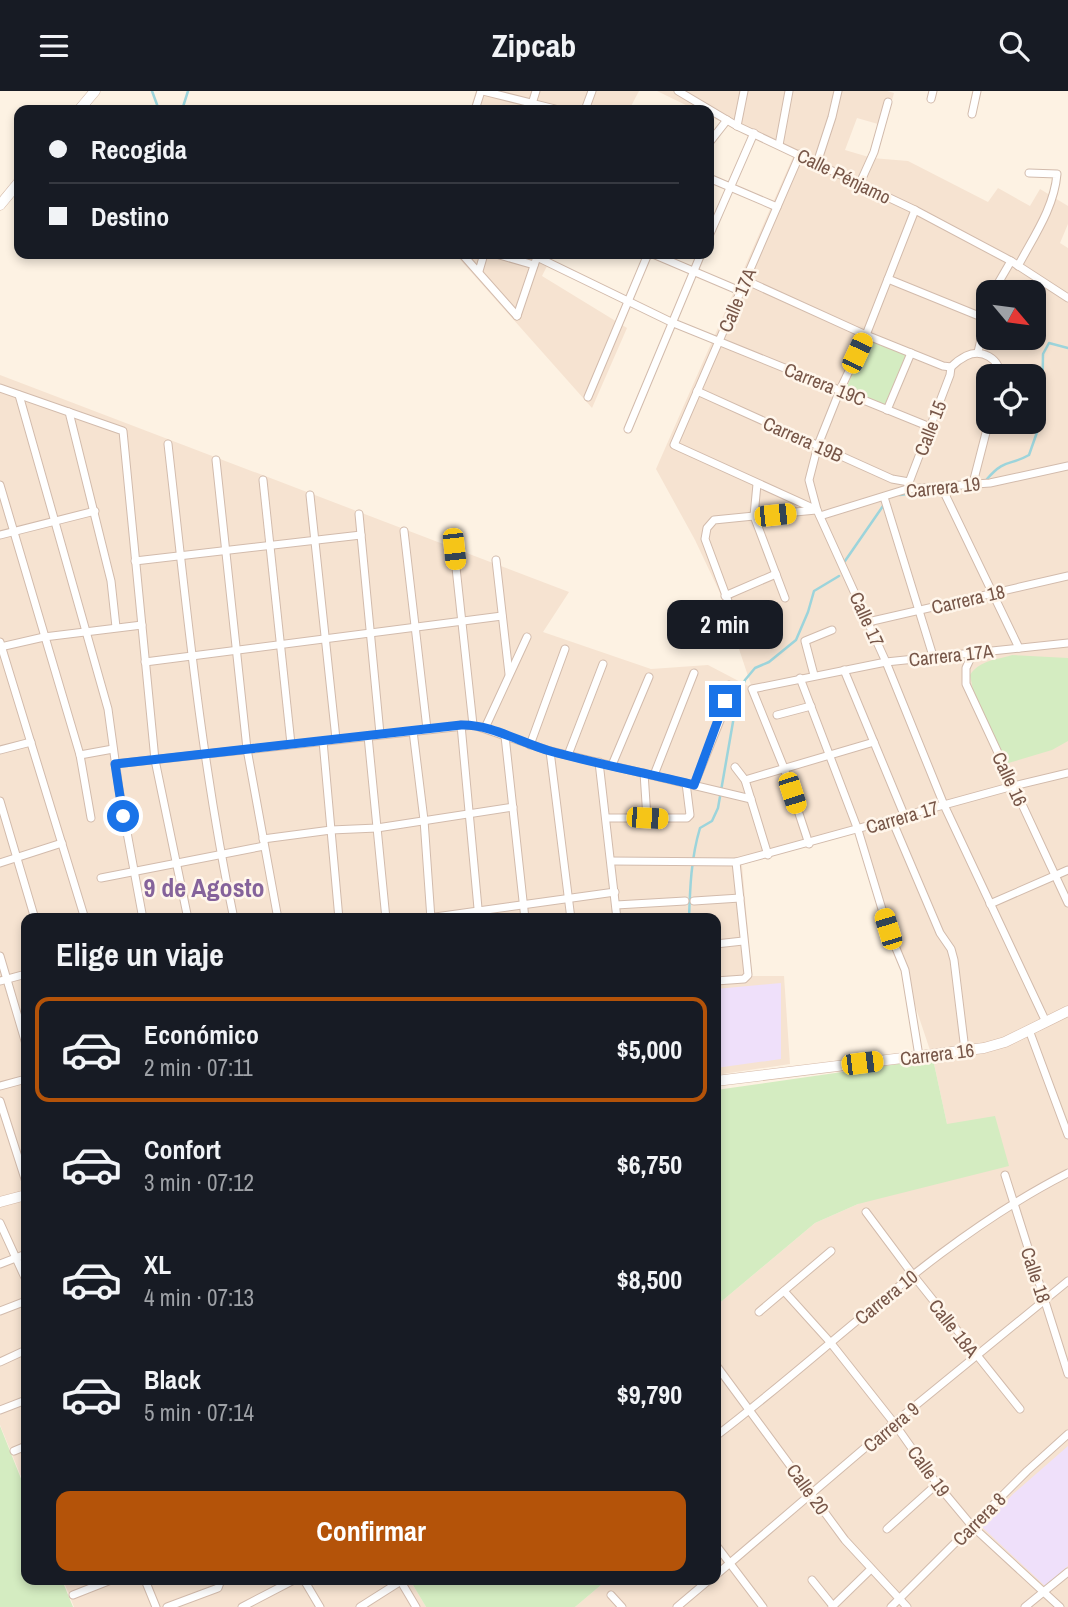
<!DOCTYPE html>
<html lang="es">
<head>
<meta charset="utf-8">
<style>
  body { margin:0; font-family:"Archivo Narrow",sans-serif; background:#20242c; color:#f1f3f6; height:100vh; display:flex; flex-direction:column; font-size:26px; white-space:nowrap }
  * { box-sizing:border-box; margin:0 }
  p { font-size:23px; color:#9ea1a6 }
  .icon { flex:none; width:38px; height:38px; fill:none; stroke:currentColor; stroke-width:2; stroke-linecap:round; stroke-linejoin:round }
  .map { position:relative; flex:1; overflow:hidden }
  .sheet { position:absolute; left:21px; top:822px; width:700px; height:672px; display:flex; flex-direction:column; background:#171b24; border-radius:14px; box-shadow:0 4px 10px #0003 }
  .sheet>* { flex:none }
  .top-card { position:absolute; left:14px; top:14px; width:700px; height:154px; border-radius:14px; box-shadow:0 4px 10px #0003; display:grid; align-content:center; height:154px; padding:0 35px; background:#171b24 }
  .needle { width:46px; rotate:119deg }
  .controls { position:absolute; left:976px; top:189px; display:grid; gap:14px }
  .controls a { display:grid; place-items:center; width:70px; height:70px; border-radius:14px; background:#171b24; box-shadow:0 4px 10px #0003; font-size:35px }
  .end { position:absolute; width:32px; height:32px; margin:-16px; border:9px solid #1a73e8; background:#fff; box-shadow:0 0 0 4px #fff }
  .from { border-radius:50% }
  .bubble { position:absolute; height:49px; border-radius:14px; background:#171b24; box-shadow:0 4px 10px #0003; font-size:23px; font-weight:700; line-height:49px; text-align:center }
  .car { position:absolute; width:21px; height:42px; margin:-21px -10px; border-radius:9px; box-shadow:0 0 5px 2px #0007; background:linear-gradient(#f5c518 24%,#345 0 40%,#f5c518 0 76%,#345 0 86%,#f5c518 0) }
  .top-card b { display:flex; align-items:center; gap:24px; height:66px; font-size:26px }
  .top-card b+b { border-top:2px solid #363941 }
  .top-card i { width:18px; height:18px; background:#f1f3f6 }
  ul { padding:0; list-style:none }
  li { display:flex; align-items:center; gap:21px; height:105px; margin:0 14px 10px; padding:0 21px; border:4px solid transparent; border-radius:14px }
  li div { flex:1 }
  li b { display:block; font-size:26px }
  li em { font-style:normal; font-weight:700 }
  li.selected { border-color:#b45309 }
  li>.icon { width:63px; height:63px; stroke-width:1.5 }
  h2 { padding:0 35px; font-size:32px; line-height:84px }
  .cta { display:flex; gap:14px; margin-top:auto; padding:14px 35px }
  .cta a { flex:1; height:80px; border-radius:14px; background:#b45309; color:#fff; font-size:28px; font-weight:700; line-height:80px; text-align:center }
  header { display:flex; justify-content:space-between; align-items:center; height:91px; padding:0 35px; background:#171b24; font-size:32px; font-weight:700 }
  .map>svg:first-child { display:block }
</style>
</head>
<body>
<header><svg class="icon" aria-label="menu" viewBox="0 0 24 24"><path d="M4 6h16M4 12h16M4 18h16"/></svg>Zipcab<svg class="icon" aria-label="search" viewBox="0 0 24 24"><circle cx="10" cy="10" r="6"/><path d="M15 15l6 6"/></svg></header>
<div class="map">
<svg width="1068" height="1516" viewBox="0 0 1068 1516">
  <rect width="100%" height="100%" fill="#fdf2e3"/>
  <g fill="#f6e3d1" fill-rule="evenodd">
    <polygon points="476,0 639,0 629,19 470,19"/>
    <path d="M657,0H887L894,2L885,35L857,27L845,59L872,67L908,70L988,111L998,97L1030,115L1040,98L1068,115V133L1060,152L1068,157V1516H575L607,1489H716V1215L815,1132L858,1113L947,1033L933,968L857,742L805,756L804,754L742,774L752,885H784L790,973L716,984V828H26V1101L0,1107V284L569,501L543,541L651,578L708,574L752,597L721,504L695,449L656,378L793,66L709,25V19H696ZM989,201H1034V247H989ZM989,285H1034V331H989Z"/>
    <polygon points="455,163 553,163 542,185 627,237 592,317"/>
    <polygon points="26,1109 26,1398 0,1334 0,1116"/>
    <polygon points="63,1489 410,1489 426,1516 74,1516"/>
  </g>
  <g fill="#efe0fa">
    <polygon points="781,892 781,968 716,977 716,898"/>
    <polygon points="1068,1355 1068,1475 1045,1495 982,1436 1013,1403"/>
  </g>
  <g fill="#d4ecc1">
    <polygon points="867,247 908,264 886,315 846,298"/>
    <path d="M1012,564L1068,567V650L1052,659L1005,673L973,599L970,584C980,569 996,569 1012,564Z"/>
    <polygon points="933,968 947,1033 995,1025 1009,1075 858,1113 815,1132 716,1215 716,999"/>
    <polygon points="0,1335 26,1400 26,1489 62,1489 73,1516 0,1516"/>
    <polygon points="410,1489 607,1489 575,1516 426,1516"/>
  </g>
  <g fill="none" stroke-linecap="round" stroke-linejoin="round">
    <g stroke="#9cd4db" stroke-width="2.5">
      <polyline points="152,0 159,19"/>
      <polyline points="182,19 188,0"/>
      <polyline points="1012,282 1042,285"/>
      <path d="M987,388C1005,367 1010,375 1029,364L1042,327L1043,263L1049,252L1068,257"/>
      <polyline points="900,404 921,401"/>
      <polyline points="845,470 883,415"/>
      <path d="M689,828C690,797 691,767 700,737L712,730L718,717L737,608L745,589L755,577L769,571L796,549L808,521L814,500L839,485"/>
    </g>
    <defs>
      <g id="minor">
        <polyline points="483,0 559,19"/>
        <polyline points="678,0 737,35 915,119 1011,170 1068,207"/>
        <polyline points="931,8 933,0"/>
        <polyline points="475,19 481,0"/>
        <polyline points="530,19 536,0"/>
        <polyline points="585,19 592,0"/>
        <polyline points="972,23 977,0"/>
        <polyline points="737,35 744,0"/>
        <polyline points="709,52 727,29"/>
        <polyline points="779,54 789,0"/>
        <polyline points="800,63 674,354 817,419"/>
        <polyline points="817,72 832,26 838,0"/>
        <polyline points="709,87 777,116"/>
        <polyline points="860,92 874,61 888,11"/>
        <polyline points="915,119 866,244 840,299 818,354 809,389 817,419 886,571 944,714 1046,931"/>
        <polyline points="709,145 754,42"/>
        <polyline points="462,163 517,225"/>
        <polyline points="496,163 534,174"/>
        <polyline points="653,163 740,200"/>
        <polyline points="537,166 671,231 930,336"/>
        <path d="M1018,175C1034,145 1054,117 1057,83L1029,82"/>
        <polyline points="479,180 484,163"/>
        <polyline points="888,188 984,227"/>
        <path d="M745,189L866,244L943,275L951,276C955,272 960,268 966,265C982,257 1000,268 1000,285"/>
        <polyline points="993,201 1011,170"/>
        <polyline points="517,225 538,163"/>
        <polyline points="978,261 989,214"/>
        <polyline points="0,297 123,340 155,669 188,828"/>
        <polyline points="697,300 892,388 909,391"/>
        <polyline points="19,304 108,618 119,698 143,828"/>
        <polyline points="588,306 648,163"/>
        <polyline points="887,319 911,262"/>
        <polyline points="69,321 111,490 116,536"/>
        <polyline points="628,338 701,163"/>
        <path d="M168,353C186,512 201,671 234,828"/>
        <polyline points="216,369 247,658 278,828"/>
        <polyline points="263,389 291,653"/>
        <polyline points="973,392 989,330"/>
        <polyline points="757,393 754,425 785,507"/>
        <polyline points="0,394 80,664 91,727"/>
        <polyline points="908,394 950,284 951,276"/>
        <polyline points="941,395 1019,557"/>
        <polyline points="310,404 336,648"/>
        <polyline points="884,406 933,565"/>
        <polyline points="359,423 380,643"/>
        <polyline points="820,425 907,398 990,392 1068,375"/>
        <polyline points="404,440 427,638"/>
        <polyline points="0,444 95,420"/>
        <polyline points="454,458 473,634"/>
        <polyline points="496,469 509,583"/>
        <polyline points="135,470 361,444"/>
        <polyline points="725,505 776,483"/>
        <polyline points="868,531 1068,485"/>
        <polyline points="0,551 85,828"/>
        <polyline points="744,553 705,448 707,437 714,429 816,419"/>
        <polyline points="0,556 44,546 142,534"/>
        <polyline points="973,562 966,577 966,593 1068,812"/>
        <polyline points="145,571 502,525"/>
        <polyline points="844,579 905,726"/>
        <polyline points="814,584 805,550 832,539"/>
        <polyline points="800,587 858,739 888,838 905,879 919,965"/>
        <polyline points="777,624 811,615"/>
        <polyline points="461,634 479,828"/>
        <polyline points="485,637 527,546"/>
        <polyline points="413,640 424,729 431,828"/>
        <polyline points="368,645 386,828"/>
        <polyline points="505,645 525,828"/>
        <polyline points="323,650 339,828"/>
        <polyline points="530,654 565,558"/>
        <polyline points="0,659 31,651"/>
        <polyline points="550,660 571,828"/>
        <polyline points="80,664 113,658"/>
        <polyline points="568,664 603,573"/>
        <polyline points="599,671 617,828"/>
        <polyline points="115,673 473,634 550,660 751,708"/>
        <polyline points="612,674 649,586"/>
        <polyline points="735,676 745,689 768,764"/>
        <polyline points="644,682 647,727"/>
        <polyline points="654,684 694,582"/>
        <polyline points="745,689 874,651"/>
        <polyline points="694,694 721,627 729,594"/>
        <polyline points="0,710 35,828"/>
        <polyline points="606,727 687,727 690,724 686,692"/>
        <polyline points="892,729 940,842 951,858 954,869 965,959"/>
        <polyline points="263,748 331,739 377,737 513,716"/>
        <polyline points="809,753 784,677 752,598 886,571 1068,552"/>
        <polyline points="611,770 736,771 1013,695 1068,682"/>
        <polyline points="0,772 62,752"/>
        <polyline points="101,787 264,755"/>
        <polyline points="694,810 740,807"/>
        <polyline points="990,813 1068,779"/>
        <polyline points="616,814 685,810"/>
        <polyline points="421,828 615,801"/>
        <polyline points="716,853 743,850"/>
        <polyline points="0,865 26,953"/>
        <polyline points="0,890 26,883"/>
        <polyline points="716,890 744,888 748,884 736,771"/>
        <polyline points="1029,939 1068,1044"/>
        <polyline points="0,995 26,988"/>
        <polyline points="0,1010 26,1091"/>
        <polyline points="1005,1084 1068,1283"/>
        <polyline points="866,1121 913,1184 1020,1318"/>
        <polyline points="0,1132 26,1189"/>
        <polyline points="0,1173 26,1163"/>
        <polyline points="784,1200 830,1251 894,1332 937,1393 972,1435 1060,1516"/>
        <polyline points="0,1220 26,1210"/>
        <polyline points="759,1221 831,1160"/>
        <polyline points="0,1271 26,1259"/>
        <polyline points="716,1274 845,1449 907,1516"/>
        <polyline points="0,1319 26,1309"/>
        <path d="M716,1345C832,1257 936,1149 1068,1082"/>
        <polyline points="14,1360 26,1355"/>
        <polyline points="887,1438 937,1393"/>
        <polyline points="716,1454 763,1516"/>
        <polyline points="716,1484 894,1332 1068,1190"/>
        <polyline points="145,1489 156,1516"/>
        <polyline points="304,1489 320,1516"/>
        <polyline points="400,1489 416,1516"/>
        <polyline points="812,1489 833,1515"/>
        <polyline points="73,1504 111,1489"/>
        <polyline points="611,1504 622,1516"/>
        <polyline points="167,1516 218,1497 221,1489"/>
        <polyline points="242,1516 294,1489"/>
        <polyline points="360,1516 401,1490"/>
        <polyline points="677,1516 709,1489"/>
        <polyline points="832,1516 871,1478"/>
        <polyline points="891,1516 1027,1380 1068,1343"/>
        <polyline points="1025,1516 1068,1481"/>
      </g>
      <g id="secondary">
        <polyline points="79,19 95,0"/>
        <polyline points="0,114 19,91"/>
        <polyline points="716,990 984,957 1005,951 1068,920"/>
        <polyline points="0,1111 26,1104"/>
      </g>
    </defs>
    <use href="#minor" stroke="#d2bbac" stroke-width="9"/>
    <use href="#secondary" stroke="#d5baa9" stroke-width="11"/>
    <use href="#minor" stroke="#fff" stroke-width="7"/>
    <use href="#secondary" stroke="#fff" stroke-width="10"/>
  </g>
  <g fill="none" stroke-linecap="round" stroke-linejoin="round">
    <path stroke="#1a73e8" stroke-width="9" d="M123,725L115,673L461,634C491,633 521,652 550,660C597,673 646,682 694,694L725,610"/>
  </g>
  <g text-anchor="middle" dominant-baseline="central" stroke-width="5" stroke-linejoin="round" paint-order="stroke">
    <g font-size="19" fill="#775648" stroke="#fff6eb">
      <text transform="translate(844 85) rotate(26)">Calle Pénjamo</text>
      <text transform="translate(737 209) rotate(-67)">Calle 17A</text>
      <text transform="translate(825 293) rotate(22)">Carrera 19C</text>
      <text transform="translate(930 337) rotate(-69)">Calle 15</text>
      <text transform="translate(803 348) rotate(24)">Carrera 19B</text>
      <text transform="translate(943 396) rotate(-6)">Carrera 19</text>
      <text transform="translate(968 508) rotate(-13)">Carrera 18</text>
      <text transform="translate(867 528) rotate(66)">Calle 17</text>
      <text transform="translate(951 564) rotate(-6)">Carrera 17A</text>
      <text transform="translate(1010 688) rotate(65)">Calle 16</text>
      <text transform="translate(902 726) rotate(-16)">Carrera 17</text>
      <text transform="translate(937 963) rotate(-7)">Carrera 16</text>
      <text transform="translate(1036 1184) rotate(72)">Calle 18</text>
      <text transform="translate(886 1206) rotate(-39)">Carrera 10</text>
      <text transform="translate(954 1237) rotate(52)">Calle 18A</text>
      <text transform="translate(891 1336) rotate(-40)">Carrera 9</text>
      <text transform="translate(929 1380) rotate(54)">Calle 19</text>
      <text transform="translate(808 1398) rotate(54)">Calle 20</text>
      <text transform="translate(979 1428) rotate(-45)">Carrera 8</text>
    </g>
    <g font-size="26" font-weight="bold" fill="#85639b" stroke="#fff6eb">
      <text x="204" y="796">9 de Agosto</text>
    </g>
  </g>
</svg>
<div class="controls">
<a><svg class="needle" viewBox="-14 -14 28 28"><path d="M0-13l5 13h-10z" fill="#e53935"/><path d="M0 13l5-13h-10z" fill="#9ea1a6"/></svg></a>
<a><svg class="icon" aria-label="locate" viewBox="0 0 24 24"><circle cx="12" cy="12" r="6"/><path d="M12 2v4M12 18v4M2 12h4M18 12h4"/></svg></a>
</div>
<i class="end from" style="left:123px;top:725px"></i>
<i class="end" style="left:725px;top:610px"></i>
<div class="bubble" style="left:667px;top:509px;width:116px">2 min</div>
<i class="car" style="left:857px;top:262px;rotate:25deg"></i>
<i class="car" style="left:775px;top:424px;rotate:84deg"></i>
<i class="car" style="left:454px;top:458px;rotate:174deg"></i>
<i class="car" style="left:792px;top:702px;rotate:162deg"></i>
<i class="car" style="left:647px;top:727px;rotate:93deg"></i>
<i class="car" style="left:888px;top:838px;rotate:343deg"></i>
<i class="car" style="left:862px;top:972px;rotate:83deg"></i>
<div class="top-card">
<b><i class="from"></i>Recogida</b>
<b><i></i>Destino</b>
</div>
<section class="sheet">
<h2>Elige un viaje</h2>
<ul>
<li class="selected"><svg class="icon" aria-label="car" viewBox="0 0 24 24"><path d="M5 17H2v-5l4-1 3-4h7l3 4 3 1v5h-3M9 17h6M6 11h13"/><circle cx="7" cy="17" r="2"/><circle cx="17" cy="17" r="2"/></svg><div><b>Económico</b><p>2 min · 07:11</p></div><em>$5,000</em></li>
<li><svg class="icon" aria-label="car" viewBox="0 0 24 24"><path d="M5 17H2v-5l4-1 3-4h7l3 4 3 1v5h-3M9 17h6M6 11h13"/><circle cx="7" cy="17" r="2"/><circle cx="17" cy="17" r="2"/></svg><div><b>Confort</b><p>3 min · 07:12</p></div><em>$6,750</em></li>
<li><svg class="icon" aria-label="car" viewBox="0 0 24 24"><path d="M5 17H2v-5l4-1 3-4h7l3 4 3 1v5h-3M9 17h6M6 11h13"/><circle cx="7" cy="17" r="2"/><circle cx="17" cy="17" r="2"/></svg><div><b>XL</b><p>4 min · 07:13</p></div><em>$8,500</em></li>
<li><svg class="icon" aria-label="car" viewBox="0 0 24 24"><path d="M5 17H2v-5l4-1 3-4h7l3 4 3 1v5h-3M9 17h6M6 11h13"/><circle cx="7" cy="17" r="2"/><circle cx="17" cy="17" r="2"/></svg><div><b>Black</b><p>5 min · 07:14</p></div><em>$9,790</em></li>
</ul>
<div class="cta"><a>Confirmar</a></div>
</section>
</div>
</body>
</html>
